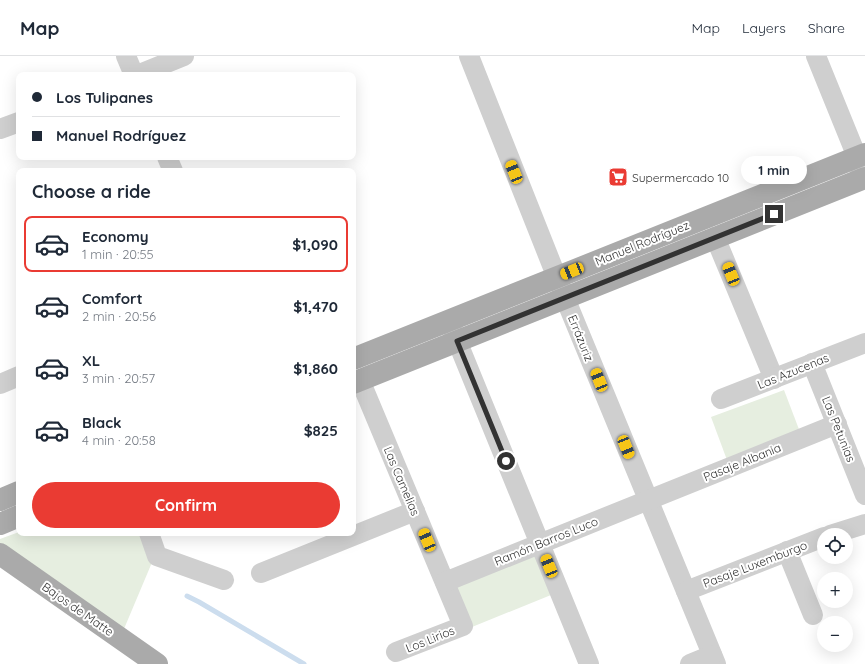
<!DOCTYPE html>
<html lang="en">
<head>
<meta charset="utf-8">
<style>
  body { margin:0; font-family:Quicksand,sans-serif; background:#f2f2f3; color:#1f2937; height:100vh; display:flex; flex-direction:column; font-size:15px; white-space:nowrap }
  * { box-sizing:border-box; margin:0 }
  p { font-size:13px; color:#747a83 }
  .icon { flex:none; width:22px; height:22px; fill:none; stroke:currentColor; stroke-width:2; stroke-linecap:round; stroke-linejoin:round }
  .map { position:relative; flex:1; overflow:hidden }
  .sheet { position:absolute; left:16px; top:112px; width:340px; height:368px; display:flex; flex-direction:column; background:#fff; border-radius:8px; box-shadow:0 4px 16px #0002 }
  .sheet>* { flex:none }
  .top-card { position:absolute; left:16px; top:16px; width:340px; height:88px; border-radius:8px; box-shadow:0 4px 16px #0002; display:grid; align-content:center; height:88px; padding:0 16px; background:#fff }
  .buttons { position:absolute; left:817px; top:472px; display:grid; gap:8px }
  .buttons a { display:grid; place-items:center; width:36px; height:36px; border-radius:50%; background:#fff; box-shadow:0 4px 16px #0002; font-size:20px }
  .end { position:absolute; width:18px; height:18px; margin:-9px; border:5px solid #323232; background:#fff; box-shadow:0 0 0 2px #fff }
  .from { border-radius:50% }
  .bubble { position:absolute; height:28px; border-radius:14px; background:#fff; box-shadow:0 4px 16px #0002; font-size:13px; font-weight:700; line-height:28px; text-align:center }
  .car { position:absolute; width:12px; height:24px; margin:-12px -6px; border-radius:5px; box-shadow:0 0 3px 1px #0007; background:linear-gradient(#f5c518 24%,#345 0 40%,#f5c518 0 76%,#345 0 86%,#f5c518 0) }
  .top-card b { display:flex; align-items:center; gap:14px; height:38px; font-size:15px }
  .top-card b+b { border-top:1px solid #e0e1e3 }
  .top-card i { width:10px; height:10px; background:#1f2937 }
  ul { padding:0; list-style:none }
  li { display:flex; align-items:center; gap:12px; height:56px; margin:0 8px 6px; padding:0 8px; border:2px solid transparent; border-radius:8px }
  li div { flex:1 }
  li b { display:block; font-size:15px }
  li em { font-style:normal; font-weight:700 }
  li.active { border-color:#ea3b33 }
  li>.icon { width:36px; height:36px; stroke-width:1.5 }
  h2 { padding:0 16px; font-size:18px; line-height:48px }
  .button { display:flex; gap:8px; margin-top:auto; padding:8px 16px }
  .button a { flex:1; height:46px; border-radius:24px; background:#ea3b33; color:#fff; font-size:16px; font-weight:700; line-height:46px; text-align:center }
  header { display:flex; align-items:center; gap:24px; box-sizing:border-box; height:56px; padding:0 20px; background:#fff; border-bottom:1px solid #e0e1e3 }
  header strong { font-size:19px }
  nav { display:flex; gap:22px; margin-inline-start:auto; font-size:14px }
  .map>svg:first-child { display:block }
</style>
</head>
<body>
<header>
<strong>Map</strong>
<nav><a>Map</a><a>Layers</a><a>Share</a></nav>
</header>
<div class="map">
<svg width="865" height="608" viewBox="0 0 865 608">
  <rect width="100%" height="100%" fill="#fff"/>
  <g fill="#e6eee0">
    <polygon points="784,334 800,376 727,404 711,361"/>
    <polygon points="19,476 19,477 145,477 153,504 121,580 0,495 0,483"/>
    <polygon points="534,498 551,539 472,571 454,528"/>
  </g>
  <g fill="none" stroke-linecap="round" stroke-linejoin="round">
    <polyline stroke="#cde" stroke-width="5" points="187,540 199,546 304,608"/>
    <g stroke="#cfcfcf" stroke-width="20">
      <polyline points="126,0 134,19"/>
      <polyline points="469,0 565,242 716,608"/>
      <polyline points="816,0 857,101 861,117"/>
      <polyline points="137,19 184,0"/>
      <polyline points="0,73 19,66"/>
      <polyline points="167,101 173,115"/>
      <polyline points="715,181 774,323"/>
      <polyline points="451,270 589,608"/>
      <polyline points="812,307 865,439"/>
      <polyline points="360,324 463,570 396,596"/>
      <polyline points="0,328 19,320"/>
      <polyline points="721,343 865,287"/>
      <polyline points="149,477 157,500 224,524"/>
      <polyline points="830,479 865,468"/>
      <polyline points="787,495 813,559"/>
      <polyline points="261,517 415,455"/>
      <polyline points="445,526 837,368"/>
      <polyline points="686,535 824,481"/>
      <polyline points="690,608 712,599"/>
    </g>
    <g stroke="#aaa" stroke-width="22">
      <polyline points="353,303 865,98"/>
      <polyline points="353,327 865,122"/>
      <polyline points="0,444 19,436"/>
      <polyline points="0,468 19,460"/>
      <polyline points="0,498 157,608"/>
    </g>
  </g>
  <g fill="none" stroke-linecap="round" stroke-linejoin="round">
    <polyline stroke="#323232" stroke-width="5" points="506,405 457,285 774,158"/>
  </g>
  <defs>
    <symbol id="supermarket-square" viewBox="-11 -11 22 22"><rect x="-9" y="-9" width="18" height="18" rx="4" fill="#ea3b33" stroke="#fff"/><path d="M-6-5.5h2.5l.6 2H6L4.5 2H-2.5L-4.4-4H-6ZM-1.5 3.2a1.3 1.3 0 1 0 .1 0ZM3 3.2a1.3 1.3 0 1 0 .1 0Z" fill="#fff"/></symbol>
  </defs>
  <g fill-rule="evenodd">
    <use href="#supermarket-square" x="607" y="110" width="22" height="22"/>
  </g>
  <g text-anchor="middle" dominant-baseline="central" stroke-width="4" stroke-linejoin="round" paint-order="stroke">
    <g font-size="12" fill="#323232" stroke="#fff" text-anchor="start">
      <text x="632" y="121">Supermercado 10</text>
    </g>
    <g font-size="12" fill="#323232" stroke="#fff">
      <text transform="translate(642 187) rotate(-22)">Manuel Rodríguez</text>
      <text transform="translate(581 282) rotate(68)">Errázuriz</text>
      <text transform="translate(793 315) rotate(-22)">Las Azucenas</text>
      <text transform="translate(839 373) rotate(68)">Las Petunias</text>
      <text transform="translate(742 406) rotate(-22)">Pasaje Albania</text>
      <text transform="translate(402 425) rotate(67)">Las Camelias</text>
      <text transform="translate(546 485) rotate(-22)">Ramón Barros Luco</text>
      <text transform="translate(755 508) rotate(-21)">Pasaje Luxemburgo</text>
      <text transform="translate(78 553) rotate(35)">Bajos de Matte</text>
      <text transform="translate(430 583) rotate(-22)">Los Lirios</text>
    </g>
  </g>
</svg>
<div class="buttons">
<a><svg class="icon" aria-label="locate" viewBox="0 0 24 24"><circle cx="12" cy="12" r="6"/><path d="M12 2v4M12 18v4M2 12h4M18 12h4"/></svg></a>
<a>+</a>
<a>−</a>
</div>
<i class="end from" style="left:506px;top:405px"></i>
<i class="end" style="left:774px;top:158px"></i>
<div class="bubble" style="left:741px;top:100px;width:66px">1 min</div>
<i class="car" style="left:514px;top:116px;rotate:338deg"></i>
<i class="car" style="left:572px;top:215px;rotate:248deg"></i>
<i class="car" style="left:731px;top:218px;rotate:338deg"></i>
<i class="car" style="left:599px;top:324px;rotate:338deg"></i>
<i class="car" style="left:626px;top:391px;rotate:158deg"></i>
<i class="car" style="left:427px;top:484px;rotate:337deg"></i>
<i class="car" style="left:549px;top:510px;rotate:338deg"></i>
<div class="top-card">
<b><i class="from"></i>Los Tulipanes</b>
<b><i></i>Manuel Rodríguez</b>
</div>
<section class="sheet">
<h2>Choose a ride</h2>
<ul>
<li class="active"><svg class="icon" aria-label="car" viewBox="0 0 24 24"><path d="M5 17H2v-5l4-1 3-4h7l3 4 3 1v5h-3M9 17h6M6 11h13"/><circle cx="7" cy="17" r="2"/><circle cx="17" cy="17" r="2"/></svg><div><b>Economy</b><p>1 min · 20:55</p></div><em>$1,090</em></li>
<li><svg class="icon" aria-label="car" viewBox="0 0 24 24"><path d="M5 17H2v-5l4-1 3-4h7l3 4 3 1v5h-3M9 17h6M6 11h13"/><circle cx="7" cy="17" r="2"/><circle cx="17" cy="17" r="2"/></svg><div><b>Comfort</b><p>2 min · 20:56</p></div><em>$1,470</em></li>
<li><svg class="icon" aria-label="car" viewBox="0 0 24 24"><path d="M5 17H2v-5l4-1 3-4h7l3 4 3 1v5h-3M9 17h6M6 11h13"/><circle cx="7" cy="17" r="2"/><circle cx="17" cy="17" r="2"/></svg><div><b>XL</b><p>3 min · 20:57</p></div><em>$1,860</em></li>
<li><svg class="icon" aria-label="car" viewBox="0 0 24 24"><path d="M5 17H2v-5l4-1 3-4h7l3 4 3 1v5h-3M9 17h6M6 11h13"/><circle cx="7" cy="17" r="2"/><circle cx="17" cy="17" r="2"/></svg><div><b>Black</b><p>4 min · 20:58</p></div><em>$825</em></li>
</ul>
<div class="button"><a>Confirm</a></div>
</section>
</div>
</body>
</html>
